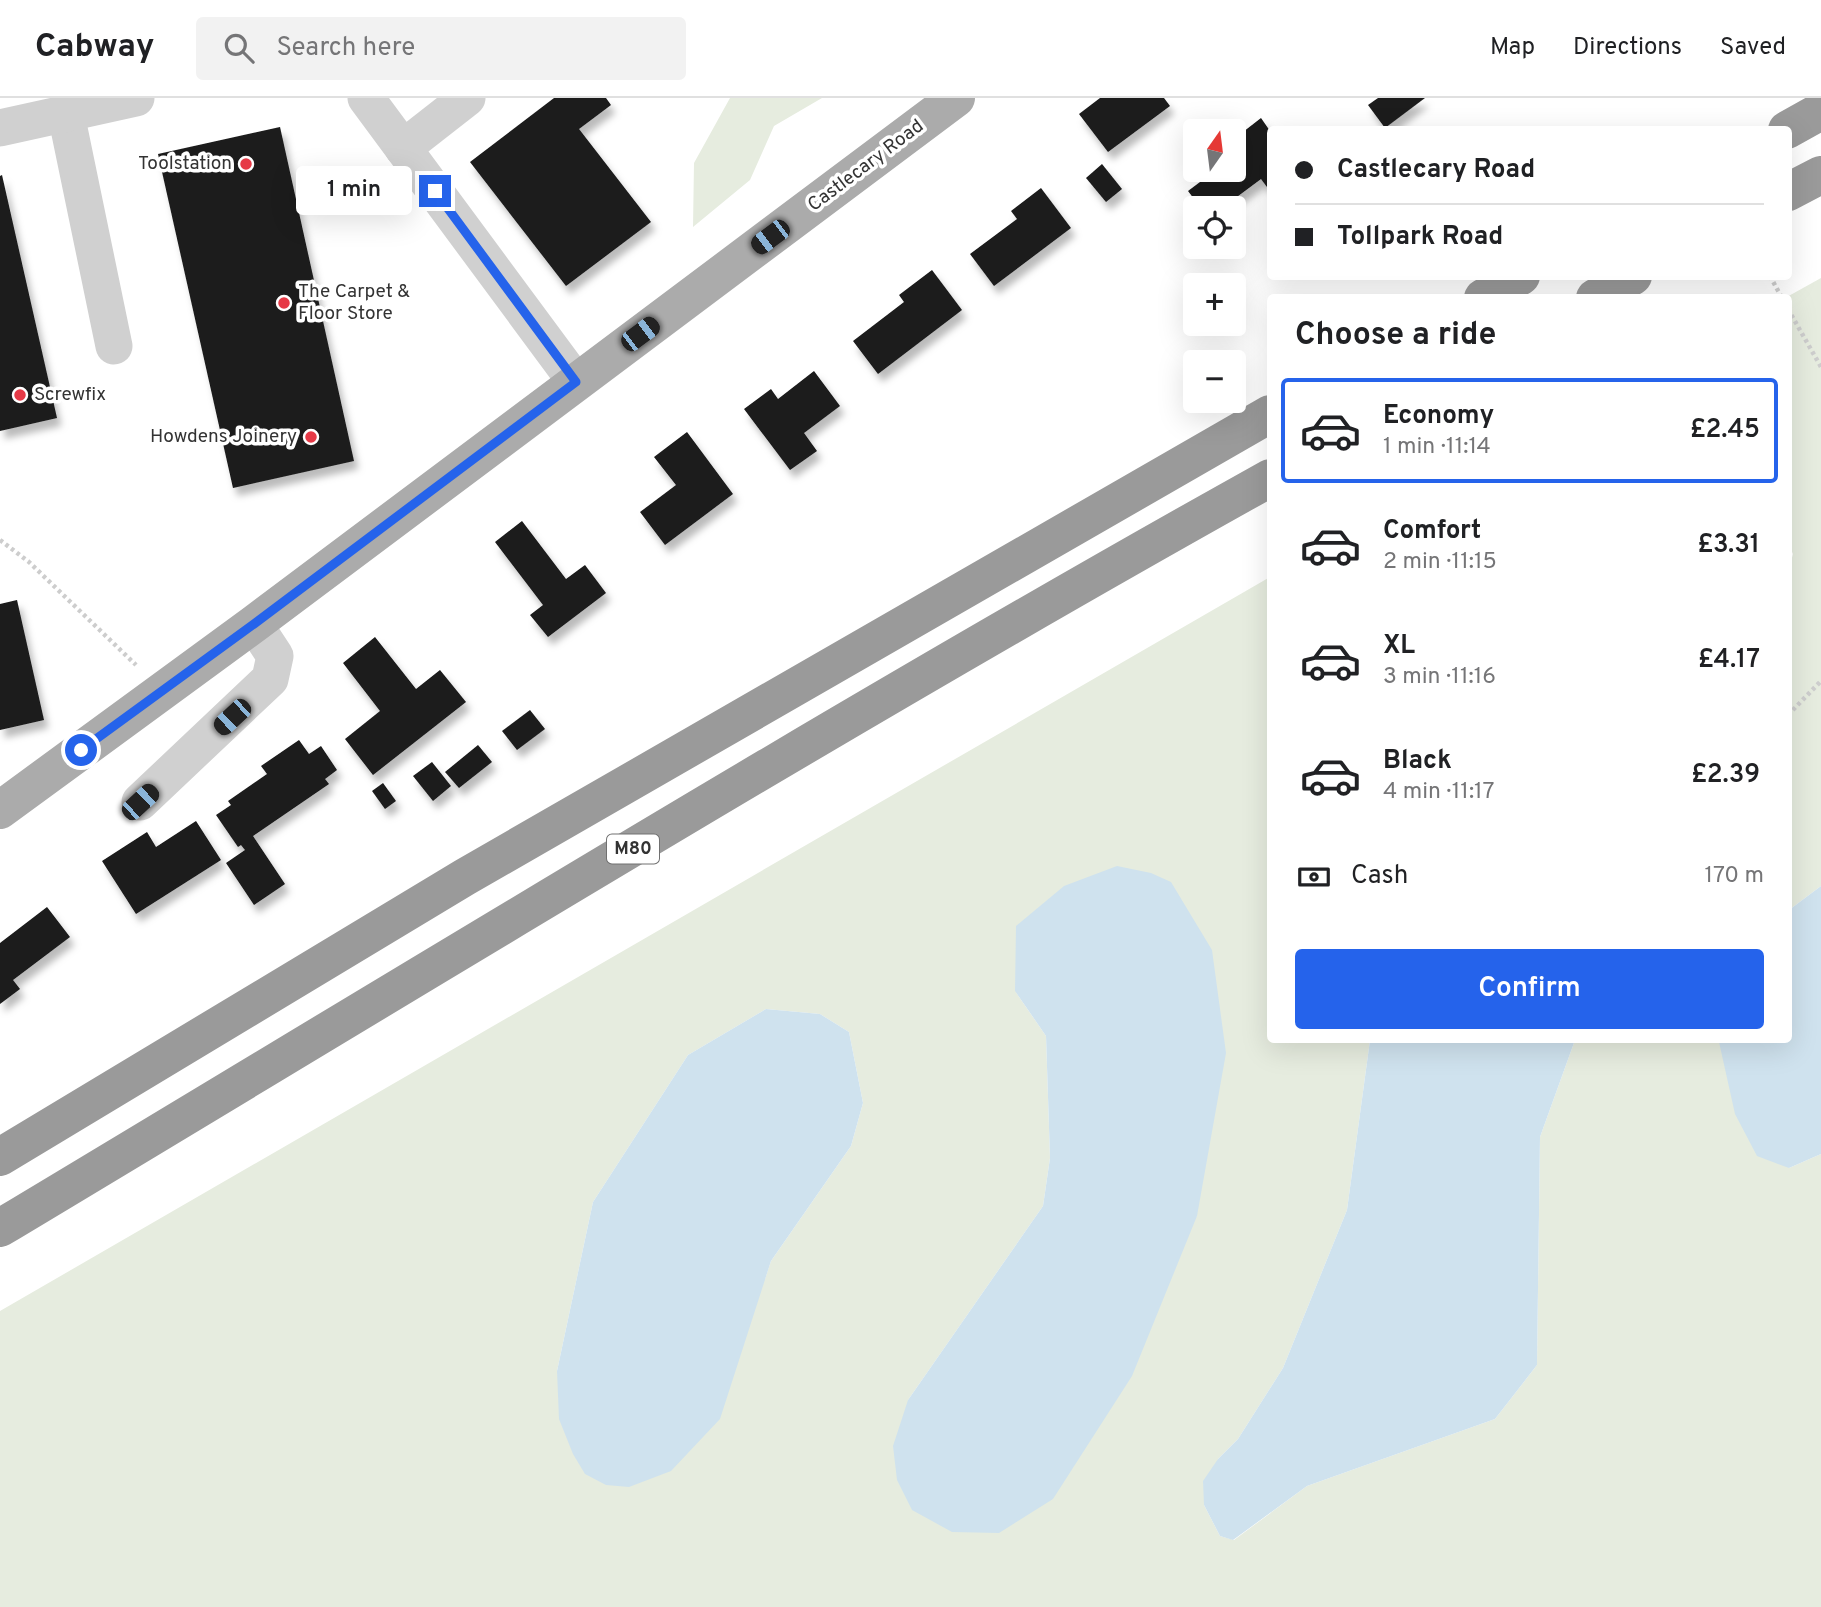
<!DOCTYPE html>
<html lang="en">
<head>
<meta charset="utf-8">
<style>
  body { margin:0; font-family:Overpass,sans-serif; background:#f2f2f2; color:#202124; height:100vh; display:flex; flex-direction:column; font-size:26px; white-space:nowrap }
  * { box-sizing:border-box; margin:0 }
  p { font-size:23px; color:#757577 }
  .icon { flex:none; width:38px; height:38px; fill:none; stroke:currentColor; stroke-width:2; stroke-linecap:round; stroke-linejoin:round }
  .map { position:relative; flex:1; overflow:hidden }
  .sheet { position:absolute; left:1267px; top:196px; width:525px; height:749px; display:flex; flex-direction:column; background:#fff; border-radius:7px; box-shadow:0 7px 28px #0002 }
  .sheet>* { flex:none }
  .top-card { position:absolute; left:1267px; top:28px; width:525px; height:154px; border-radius:7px; box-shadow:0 7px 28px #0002; display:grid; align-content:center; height:154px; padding:0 28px; background:#fff }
  .needle { width:46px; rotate:14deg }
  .controls { position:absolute; left:1183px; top:21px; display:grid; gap:14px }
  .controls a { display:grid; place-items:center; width:63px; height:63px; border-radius:7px; background:#fff; box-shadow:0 7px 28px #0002; font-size:35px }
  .end { position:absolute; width:32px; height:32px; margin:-16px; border:9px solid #2563eb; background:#fff; box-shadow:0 0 0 4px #fff }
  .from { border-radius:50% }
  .bubble { position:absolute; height:49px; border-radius:7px; background:#fff; box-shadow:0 7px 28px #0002; font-size:23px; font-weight:600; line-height:49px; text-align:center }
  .car { position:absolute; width:21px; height:42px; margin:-21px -10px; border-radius:9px; box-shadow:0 0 5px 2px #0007; background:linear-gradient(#222 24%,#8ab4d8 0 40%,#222 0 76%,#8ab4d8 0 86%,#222 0) }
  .top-card b { display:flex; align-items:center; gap:24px; height:66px; font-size:26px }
  .top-card b+b { border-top:2px solid #e0e0e0 }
  .top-card i { width:18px; height:18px; background:#202124 }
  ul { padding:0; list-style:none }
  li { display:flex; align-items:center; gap:21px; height:105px; margin:0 14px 10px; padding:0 14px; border:4px solid transparent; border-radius:7px }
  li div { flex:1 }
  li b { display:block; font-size:26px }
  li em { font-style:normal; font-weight:600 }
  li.active { border-color:#2563eb }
  li>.icon { width:63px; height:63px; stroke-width:1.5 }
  h2 { padding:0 28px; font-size:32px; line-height:84px }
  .pay { display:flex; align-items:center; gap:18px; height:77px; padding:0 28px; font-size:26px }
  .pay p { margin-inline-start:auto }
  .action { display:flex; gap:14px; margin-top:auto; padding:14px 28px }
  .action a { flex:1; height:80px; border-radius:7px; background:#2563eb; color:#fff; font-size:28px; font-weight:600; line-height:80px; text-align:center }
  header { display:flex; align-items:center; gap:42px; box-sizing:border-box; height:98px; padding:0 35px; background:#fff; border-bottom:2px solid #e0e0e0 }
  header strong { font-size:33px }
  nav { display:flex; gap:38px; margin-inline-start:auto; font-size:24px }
  .search { width:490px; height:63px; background:#f2f2f2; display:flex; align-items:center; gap:18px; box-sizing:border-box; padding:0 24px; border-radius:7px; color:#757577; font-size:26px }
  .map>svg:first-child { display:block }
</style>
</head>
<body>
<header>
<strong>Cabway</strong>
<div class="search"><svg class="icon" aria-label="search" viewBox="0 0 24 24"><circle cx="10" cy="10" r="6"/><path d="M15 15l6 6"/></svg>Search here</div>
<nav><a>Map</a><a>Directions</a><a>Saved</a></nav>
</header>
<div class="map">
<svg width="1821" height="1509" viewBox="0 0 1821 1509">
  <defs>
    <filter id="shadow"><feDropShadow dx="4.5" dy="8" stdDeviation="3.5" flood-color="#0004"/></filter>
  </defs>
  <rect width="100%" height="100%" fill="#fff"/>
  <g fill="#e6ecdf" fill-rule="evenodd">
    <polygon points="730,0 822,0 774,28 750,82 693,129 694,65"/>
    <polygon points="1821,180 1821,788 1789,812 1788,475 1793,456 1788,445 1788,200 1785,200"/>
    <path d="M1270,479V942H1370L1347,1112L1283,1270L1238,1341L1218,1361L1204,1407L1220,1438L1234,1442L1307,1388L1495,1321L1537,1267L1540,1039L1575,942H1720L1789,1070L1821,1056V1509H0V1213ZM1015,893L1197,1118L908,1302L1043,1108L1050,1060L1046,938ZM766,911L820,916L849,934L863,1005L851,1048L771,1163L765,1181L557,1273L593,1104L688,957Z"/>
  </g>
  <g fill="#cfe2ee">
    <polygon points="1117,768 1151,775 1171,784 1212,852 1226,955 1197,1118 1132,1278 1053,1401 999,1435 952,1434 912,1412 897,1382 893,1348 908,1302 1043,1108 1050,1060 1046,938 1015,893 1016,828 1064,788"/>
    <polygon points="1821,788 1821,1056 1789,1070 1757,1058 1735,1016 1719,944 1720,942 1788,942 1789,812"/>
    <polygon points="766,911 820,916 849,934 863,1005 851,1048 771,1163 720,1321 671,1373 629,1389 606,1387 585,1376 573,1356 559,1321 557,1273 593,1104 688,957"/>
    <polygon points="1370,942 1575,942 1540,1039 1537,1267 1495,1321 1307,1388 1233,1442 1220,1438 1204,1407 1203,1383 1218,1361 1238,1341 1283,1270 1347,1112"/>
  </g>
  <g fill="#1a1a1a" filter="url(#shadow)">
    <polygon points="554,0 606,0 611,7 579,31 651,124 566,188 470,64"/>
    <polygon points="1100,0 1164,0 1170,8 1108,54 1079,16"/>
    <polygon points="1378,0 1425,0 1385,30 1368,7"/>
    <polygon points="1261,20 1270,33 1270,87 1267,89 1261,81 1222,110 1201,110 1188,93 1216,72 1234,72 1234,58 1240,53 1234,45 1234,41"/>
    <polygon points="280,29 354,363 233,390 158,56"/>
    <polygon points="1102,66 1122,91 1106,104 1086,80"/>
    <polygon points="2,77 57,320 0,333 0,78"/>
    <polygon points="1041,90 1071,130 994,188 970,156 1017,121 1011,113"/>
    <polygon points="932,172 962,212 878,276 853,243 904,204 899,197"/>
    <polygon points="814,273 840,308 804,335 817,353 790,372 744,311 771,291 778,301"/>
    <polygon points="687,334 733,396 665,447 640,414 676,387 654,359"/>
    <polygon points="522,423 566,481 585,467 606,495 548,539 530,517 543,507 495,444"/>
    <polygon points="17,502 44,622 0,632 0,506"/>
    <polygon points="375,539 416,591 440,572 466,604 373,677 345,641 380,613 343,565"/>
    <polygon points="530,612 545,631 517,652 502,633"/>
    <polygon points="299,642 309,656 321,648 337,672 325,681 329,686 253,738 285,786 254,807 226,765 245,752 241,747 238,749 216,717 231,707 228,703 267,676 261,668"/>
    <polygon points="478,647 492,664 459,690 445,674"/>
    <polygon points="432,664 451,688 433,703 413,678"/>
    <polygon points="383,685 396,703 385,711 372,693"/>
    <polygon points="196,723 221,762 136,816 102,763 147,734 156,749"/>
    <polygon points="47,809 70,839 13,882 20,891 0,906 0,845"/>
  </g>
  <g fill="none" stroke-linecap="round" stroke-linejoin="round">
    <g stroke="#cdcdcd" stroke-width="4.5" stroke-dasharray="3.5 3.5" stroke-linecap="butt">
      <polyline points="1770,178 1782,200"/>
      <polyline points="1788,211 1821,269"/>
      <polyline points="0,442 29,464 136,567"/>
      <polyline points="1788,617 1821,583"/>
    </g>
    <g stroke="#d0d0d0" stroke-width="37">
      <polyline points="366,0 576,284"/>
      <polyline points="66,16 114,248"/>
      <polyline points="0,30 136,0"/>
      <polyline points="403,50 467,0"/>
      <polyline points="140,704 270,581 275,558 254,526"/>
    </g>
    <polyline stroke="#ababab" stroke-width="38" points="0,712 254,526 956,0"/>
    <g stroke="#9a9a9a" stroke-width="38">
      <polyline points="1787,32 1821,13"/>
      <polyline points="1788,94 1821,77"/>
      <polyline points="1483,200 1521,178"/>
      <polyline points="1595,200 1633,178"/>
      <polyline points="0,1059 465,779 1270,316"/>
      <path d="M0,1130C422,877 841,619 1270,380"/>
    </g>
  </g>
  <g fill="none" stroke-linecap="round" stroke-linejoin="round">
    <polyline stroke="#2563eb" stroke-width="9" points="81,652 254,526 576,284 435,93"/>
  </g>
  <g fill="#e63946" stroke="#fff" stroke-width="2.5">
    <circle cx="246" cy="66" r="7"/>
    <circle cx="284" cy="205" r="7"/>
    <circle cx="20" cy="297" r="7"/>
    <circle cx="311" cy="339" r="7"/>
  </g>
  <g text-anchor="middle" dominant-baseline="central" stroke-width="7" stroke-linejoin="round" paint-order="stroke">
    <rect fill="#fff" stroke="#707070" stroke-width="2" x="607" y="736.5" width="52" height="29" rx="5"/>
    <g font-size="18" font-weight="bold" fill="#333">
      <text x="633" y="751">M80</text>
    </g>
    <g font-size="19" fill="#333" stroke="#fff" text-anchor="end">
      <text x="232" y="66">Toolstation</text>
      <text x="298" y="194" text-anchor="start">The Carpet &amp;<tspan x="298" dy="22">Floor Store</tspan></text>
      <text x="34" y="297" text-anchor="start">Screwfix</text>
      <text x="297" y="339">Howdens Joinery</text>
    </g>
    <g font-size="19" fill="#333" stroke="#fff">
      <text transform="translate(866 68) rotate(-37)">Castlecary Road</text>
    </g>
  </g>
</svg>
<div class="controls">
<a><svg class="needle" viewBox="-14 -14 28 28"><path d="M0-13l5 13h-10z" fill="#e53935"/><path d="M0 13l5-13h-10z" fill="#757577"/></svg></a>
<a><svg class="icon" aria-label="locate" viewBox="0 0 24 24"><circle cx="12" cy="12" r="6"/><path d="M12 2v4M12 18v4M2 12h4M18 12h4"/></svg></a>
<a>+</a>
<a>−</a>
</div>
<i class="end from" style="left:81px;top:652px"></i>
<i class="end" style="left:435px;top:93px"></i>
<div class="bubble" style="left:296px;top:68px;width:116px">1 min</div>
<i class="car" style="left:770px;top:139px;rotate:233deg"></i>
<i class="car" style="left:640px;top:236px;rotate:53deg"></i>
<i class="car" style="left:232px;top:619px;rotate:227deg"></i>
<i class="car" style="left:140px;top:704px;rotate:47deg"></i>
<div class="top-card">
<b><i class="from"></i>Castlecary Road</b>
<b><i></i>Tollpark Road</b>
</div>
<section class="sheet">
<h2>Choose a ride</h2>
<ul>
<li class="active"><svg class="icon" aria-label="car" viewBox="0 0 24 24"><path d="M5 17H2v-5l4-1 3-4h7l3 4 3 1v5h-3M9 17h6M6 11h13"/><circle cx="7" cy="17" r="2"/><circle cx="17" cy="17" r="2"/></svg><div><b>Economy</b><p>1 min · 11:14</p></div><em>£2.45</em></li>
<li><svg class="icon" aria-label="car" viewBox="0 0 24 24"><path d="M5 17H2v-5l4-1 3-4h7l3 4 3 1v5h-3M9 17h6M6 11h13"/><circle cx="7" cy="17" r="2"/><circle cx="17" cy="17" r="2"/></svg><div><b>Comfort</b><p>2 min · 11:15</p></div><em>£3.31</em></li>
<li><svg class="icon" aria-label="car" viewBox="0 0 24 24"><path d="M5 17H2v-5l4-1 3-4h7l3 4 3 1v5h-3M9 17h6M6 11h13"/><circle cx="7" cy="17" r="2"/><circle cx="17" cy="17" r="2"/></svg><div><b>XL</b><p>3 min · 11:16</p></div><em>£4.17</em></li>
<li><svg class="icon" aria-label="car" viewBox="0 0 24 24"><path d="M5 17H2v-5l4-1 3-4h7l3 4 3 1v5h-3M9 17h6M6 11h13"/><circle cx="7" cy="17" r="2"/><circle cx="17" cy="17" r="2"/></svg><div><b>Black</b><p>4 min · 11:17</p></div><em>£2.39</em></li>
</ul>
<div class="pay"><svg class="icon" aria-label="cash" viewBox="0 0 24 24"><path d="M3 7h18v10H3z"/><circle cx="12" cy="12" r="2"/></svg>Cash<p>170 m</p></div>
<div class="action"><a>Confirm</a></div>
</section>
</div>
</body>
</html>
